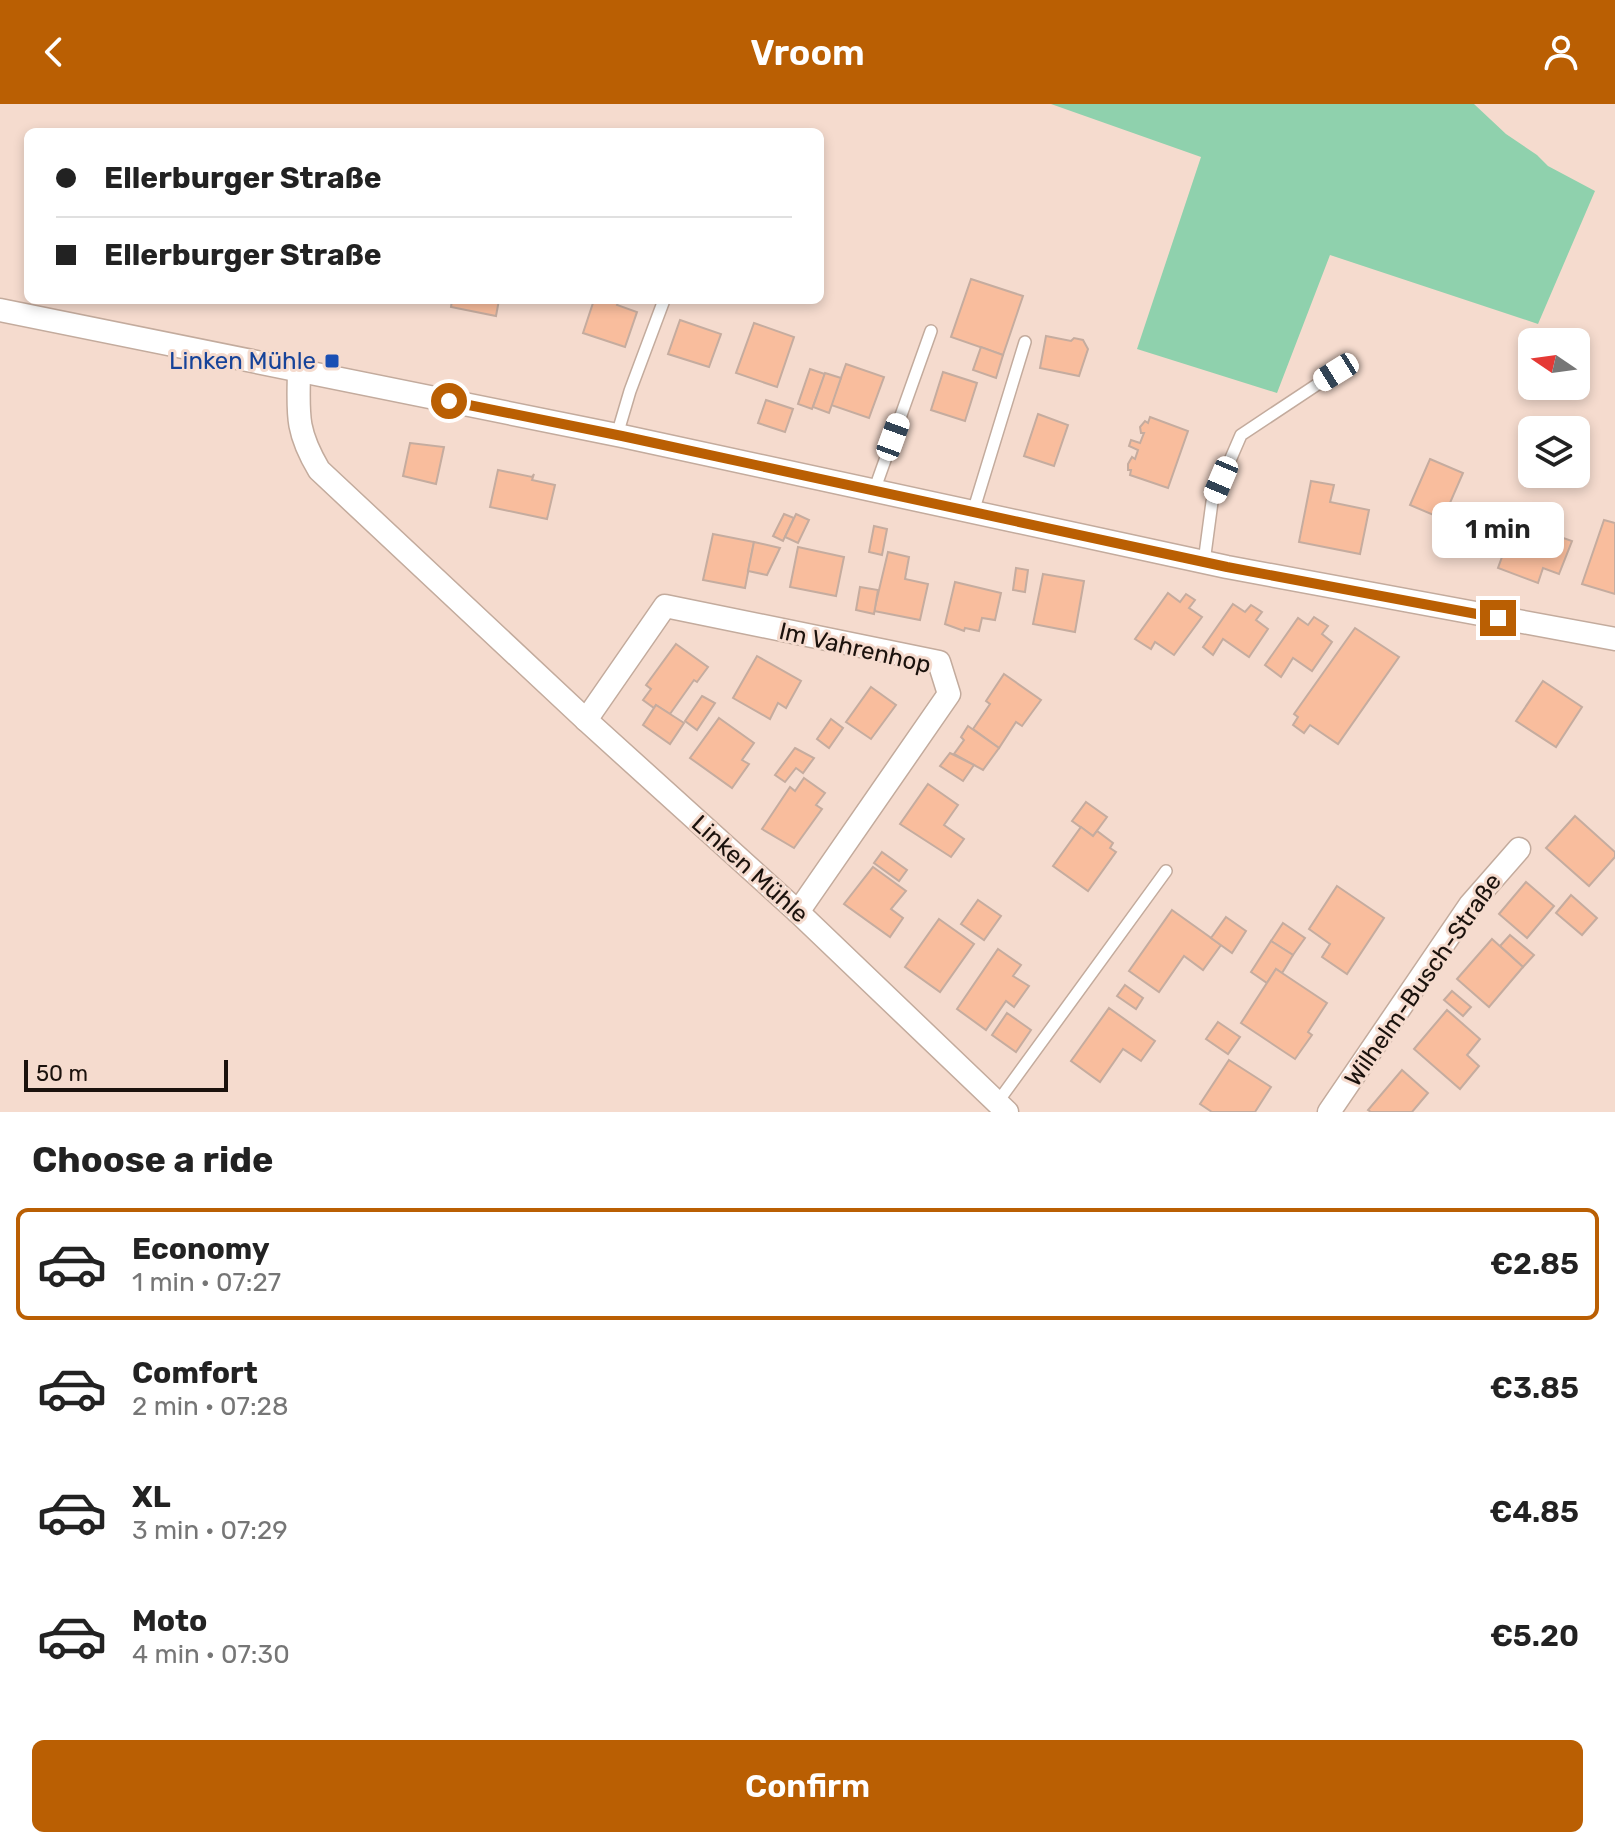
<!DOCTYPE html>
<html lang="en">
<head>
<meta charset="utf-8">
<style>
  body { margin:0; font-family:Rubik,sans-serif; background:#f6f6f6; color:#222; height:100vh; display:flex; flex-direction:column; font-size:30px; white-space:nowrap }
  * { box-sizing:border-box; margin:0 }
  p { font-size:26px; color:#767676 }
  .icon { flex:none; width:44px; height:44px; fill:none; stroke:currentColor; stroke-width:2; stroke-linecap:round; stroke-linejoin:round }
  .map { position:relative; height:1008px; overflow:hidden }
  .panel { display:flex; flex-direction:column; background:#fff; flex:1 }
  .panel>* { flex:none }
  .banner { position:absolute; left:24px; top:24px; width:800px; height:176px; border-radius:12px; box-shadow:0 4px 12px #0003; display:grid; align-content:center; height:176px; padding:0 32px; background:#fff }
  .needle { width:52px; rotate:283deg }
  .tools { position:absolute; left:1518px; top:224px; display:grid; gap:16px }
  .tools a { display:grid; place-items:center; width:72px; height:72px; border-radius:12px; background:#fff; box-shadow:0 4px 12px #0003; font-size:40px }
  .scale { position:absolute; left:24px; bottom:20px; width:204px; box-sizing:border-box; padding-left:8px; border:4px solid #1b120d; border-top:0; font-size:22px; line-height:28px; white-space:nowrap; color:#1b120d; -webkit-text-stroke:6px #f5dbce; paint-order:stroke }
  .end { position:absolute; width:36px; height:36px; margin:-18px; border:10px solid #ba5f03; background:#fff; box-shadow:0 0 0 4px #fff }
  .from { border-radius:50% }
  .bubble { position:absolute; height:56px; border-radius:12px; background:#fff; box-shadow:0 4px 12px #0003; font-size:26px; font-weight:600; line-height:56px; text-align:center }
  .car { position:absolute; width:24px; height:48px; margin:-24px -12px; border-radius:10px; box-shadow:0 0 6px 2px #0007; background:linear-gradient(#fff 24%,#345 0 40%,#fff 0 76%,#345 0 86%,#fff 0) }
  .banner b { display:flex; align-items:center; gap:28px; height:76px; font-size:30px }
  .banner b+b { border-top:2px solid #e0e0e0 }
  .banner i { width:20px; height:20px; background:#222 }
  ul { padding:0; list-style:none }
  li { display:flex; align-items:center; gap:24px; height:112px; margin:0 16px 12px; padding:0 16px; border:4px solid transparent; border-radius:12px }
  li div { flex:1 }
  li b { display:block; font-size:30px }
  li em { font-style:normal; font-weight:600 }
  li.active { border-color:#ba5f03 }
  li>.icon { width:72px; height:72px; stroke-width:1.5 }
  h2 { padding:0 32px; font-size:36px; line-height:96px }
  .primary-button { display:flex; gap:16px; margin-top:auto; padding:16px 32px }
  .primary-button a { flex:1; height:92px; border-radius:12px; background:#ba5f03; color:#fff; font-size:32px; font-weight:600; line-height:92px; text-align:center }
  header { display:flex; justify-content:space-between; align-items:center; height:104px; padding:0 32px; background:#ba5f03; color:#fff; font-size:36px; font-weight:600 }
  .map>svg:first-child { display:block }
</style>
</head>
<body>
<header><svg class="icon" aria-label="back" viewBox="0 0 24 24"><path d="M15 5l-7 7 7 7"/></svg>Vroom<svg class="icon" aria-label="person" viewBox="0 0 24 24"><circle cx="12" cy="8" r="4"/><path d="M4 21q1-7 8-7t8 7"/></svg></header>
<div class="map">
<svg width="1615" height="1008" viewBox="0 0 1615 1008">
  <rect width="100%" height="100%" fill="#f5dbce"/>
  <polygon fill="#8fd1ad" points="1051,0 1474,0 1506,30 1537,51 1548,62 1595,87 1538,220 1330,151 1277,289 1137,245 1201,53"/>
  <g fill="#f9bd9d" stroke="#c5ac9f" stroke-width="2">
    <polygon points="971,175 1023,192 1003,251 951,233"/>
    <polygon points="452,196 499,196 496,212 451,203"/>
    <polygon points="594,196 619,196 617,201 637,208 625,243 583,229"/>
    <polygon points="680,216 721,230 709,263 668,250"/>
    <polygon points="754,219 794,233 777,283 736,269"/>
    <polygon points="1046,232 1071,237 1074,234 1083,236 1088,245 1079,272 1040,264"/>
    <polygon points="981,243 1003,251 996,274 973,266"/>
    <polygon points="846,260 884,273 869,314 831,301"/>
    <polygon points="810,265 825,270 812,305 798,300"/>
    <polygon points="943,268 977,279 965,317 931,306"/>
    <polygon points="825,269 841,274 829,309 813,303"/>
    <polygon points="766,296 793,305 785,328 758,319"/>
    <polygon points="1038,310 1068,321 1054,362 1024,352"/>
    <polygon points="1150,313 1188,327 1168,384 1130,371 1131,366 1128,366 1128,360 1132,353 1135,355 1138,346 1129,342 1131,336 1140,339 1144,329 1141,329 1140,323 1145,317 1148,319"/>
    <polygon points="410,339 444,343 436,380 403,372"/>
    <polygon points="1430,355 1463,369 1443,415 1410,401"/>
    <polygon points="498,366 532,373 534,370 532,376 555,381 547,415 490,403"/>
    <polygon points="1311,377 1334,381 1330,398 1369,406 1360,450 1299,438"/>
    <polygon points="784,410 794,414 783,437 773,432"/>
    <polygon points="796,410 809,416 798,439 785,433"/>
    <polygon points="1604,416 1615,419 1615,490 1582,480"/>
    <polygon points="874,422 887,425 882,451 869,448"/>
    <polygon points="713,430 754,438 745,484 703,476"/>
    <polygon points="1510,431 1549,446 1555,431 1572,437 1559,470 1543,464 1538,479 1498,464"/>
    <polygon points="754,438 780,444 767,471 748,467"/>
    <polygon points="798,443 844,453 836,492 790,483"/>
    <polygon points="888,448 909,453 905,475 928,480 920,516 874,507"/>
    <polygon points="1016,464 1028,466 1025,488 1013,486"/>
    <polygon points="1043,470 1084,477 1075,528 1033,520"/>
    <polygon points="955,478 1001,489 995,516 982,514 979,527 965,524 964,527 945,520"/>
    <polygon points="860,483 878,486 874,510 856,506"/>
    <polygon points="1168,489 1180,498 1186,490 1195,496 1189,504 1202,513 1174,551 1155,538 1151,545 1135,535"/>
    <polygon points="1233,500 1245,508 1251,501 1262,508 1256,516 1268,525 1249,553 1223,535 1213,551 1203,543"/>
    <polygon points="1314,513 1328,522 1322,530 1332,538 1312,567 1293,554 1281,573 1265,561 1298,514 1308,521"/>
    <polygon points="1355,524 1399,553 1338,640 1310,621 1304,629 1293,621 1298,613 1294,610"/>
    <polygon points="676,540 708,563 697,578 694,576 670,610 656,601 654,604 643,596 651,585 646,581"/>
    <polygon points="757,552 801,577 786,604 778,599 770,615 733,594"/>
    <polygon points="1004,570 1041,596 1022,622 1016,618 999,644 973,625 990,600 986,597"/>
    <polygon points="1543,577 1582,603 1556,643 1516,617"/>
    <polygon points="871,583 896,601 871,635 846,618"/>
    <polygon points="702,592 715,599 697,626 685,617"/>
    <polygon points="656,601 684,619 670,640 643,621"/>
    <polygon points="719,614 754,639 742,656 749,660 732,684 690,654"/>
    <polygon points="831,615 843,624 829,644 817,635"/>
    <polygon points="968,622 999,644 983,666 954,650 964,636 961,633"/>
    <polygon points="795,644 814,654 803,669 796,664 785,678 775,671"/>
    <polygon points="950,649 974,661 963,677 940,662"/>
    <polygon points="804,674 825,689 816,701 822,705 794,744 762,725 790,683 795,687"/>
    <polygon points="928,680 958,701 944,721 964,735 951,753 900,720"/>
    <polygon points="1086,698 1107,713 1093,732 1072,717"/>
    <polygon points="1575,712 1615,748 1615,753 1589,782 1546,744"/>
    <polygon points="1081,723 1093,732 1097,727 1113,739 1110,744 1116,748 1088,787 1053,762"/>
    <polygon points="882,748 907,766 899,777 874,759"/>
    <polygon points="873,763 906,787 891,805 903,814 890,833 844,800"/>
    <polygon points="1526,778 1554,802 1527,834 1499,810"/>
    <polygon points="1337,782 1384,814 1347,870 1322,853 1330,840 1309,825"/>
    <polygon points="1571,791 1597,814 1582,831 1556,809"/>
    <polygon points="978,796 1001,812 984,836 961,820"/>
    <polygon points="1172,806 1221,841 1203,866 1184,852 1159,888 1129,867"/>
    <polygon points="1226,813 1246,827 1232,849 1211,834"/>
    <polygon points="939,815 974,840 940,888 905,863"/>
    <polygon points="1283,819 1305,834 1293,851 1271,837"/>
    <polygon points="1510,831 1534,851 1523,863 1500,842"/>
    <polygon points="1492,835 1523,863 1489,903 1457,875"/>
    <polygon points="1271,837 1293,851 1282,869 1276,865 1267,879 1251,868"/>
    <polygon points="998,845 1021,861 1013,872 1029,882 1014,903 1006,897 986,926 957,905"/>
    <polygon points="1276,865 1327,899 1308,928 1312,931 1295,955 1241,919"/>
    <polygon points="1125,881 1143,894 1136,905 1117,892"/>
    <polygon points="1452,887 1471,903 1463,912 1444,896"/>
    <polygon points="1109,904 1155,937 1141,957 1123,945 1100,978 1071,957"/>
    <polygon points="1447,906 1480,935 1467,951 1479,962 1460,985 1414,945"/>
    <polygon points="1007,909 1031,926 1016,948 992,931"/>
    <polygon points="1218,918 1240,933 1228,950 1206,935"/>
    <polygon points="1229,956 1271,983 1255,1008 1212,1008 1200,1000"/>
    <polygon points="1402,966 1428,989 1412,1008 1371,1008 1368,1006"/>
  </g>
  <g fill="none" stroke-linecap="round" stroke-linejoin="round">
    <defs>
      <g id="service">
        <polyline points="617,331 630,287 664,196"/>
        <polyline points="874,387 931,227"/>
        <polyline points="973,408 1025,238"/>
        <polyline points="1204,458 1212,398 1241,331 1336,268"/>
        <polyline points="997,999 1166,767"/>
      </g>
      <g id="minor">
        <polyline points="0,206 622,332 1227,463 1615,535"/>
        <path d="M299,268C298,311 296,327 319,366L586,616L798,808L1007,1008"/>
        <polyline points="586,616 665,502 939,558 949,590 798,808"/>
        <polyline points="1329,1008 1470,801 1519,745"/>
      </g>
    </defs>
    <use href="#service" stroke="#c3ab9d" stroke-width="14"/>
    <use href="#minor" stroke="#c3ab9d" stroke-width="25"/>
    <use href="#service" stroke="#fff" stroke-width="11"/>
    <use href="#minor" stroke="#fff" stroke-width="22"/>
  </g>
  <g fill="none" stroke-linecap="round" stroke-linejoin="round">
    <polyline stroke="#ba5f03" stroke-width="10" points="449,297 622,332 1227,463 1498,514"/>
  </g>
  <rect fill="#1a4fb4" stroke="#f5dbce" stroke-width="3" x="324" y="249" width="16" height="16" rx="4"/>
  <g text-anchor="middle" dominant-baseline="central" stroke-width="6" stroke-linejoin="round" paint-order="stroke">
    <g font-size="24" fill="#164399" stroke="#f5dbce" text-anchor="end">
      <text x="316" y="257">Linken Mühle</text>
    </g>
    <g font-size="24" fill="#1b120d" stroke="#f5dbce">
      <text transform="translate(855 544) rotate(13)">Im Vahrenhop</text>
      <text transform="translate(750 765) rotate(42)">Linken Mühle</text>
      <text transform="translate(1423 876) rotate(-55)">Wilhelm-Busch-Straße</text>
    </g>
  </g>
</svg>
<div class="tools">
<a><svg class="needle" viewBox="-14 -14 28 28"><path d="M0-13l5 13h-10z" fill="#e53935"/><path d="M0 13l5-13h-10z" fill="#767676"/></svg></a>
<a><svg class="icon" aria-label="layers" viewBox="0 0 24 24"><path d="M12 4l9 5-9 5-9-5zM3 14l9 5 9-5"/></svg></a>
</div>
<div class="scale">50 m</div>
<i class="end from" style="left:449px;top:297px"></i>
<i class="end" style="left:1498px;top:514px"></i>
<div class="bubble" style="left:1432px;top:398px;width:132px">1 min</div>
<i class="car" style="left:1336px;top:268px;rotate:238deg"></i>
<i class="car" style="left:893px;top:333px;rotate:20deg"></i>
<i class="car" style="left:1221px;top:376px;rotate:203deg"></i>
<div class="banner">
<b><i class="from"></i>Ellerburger Straße</b>
<b><i></i>Ellerburger Straße</b>
</div>
</div>
<section class="panel">
<h2>Choose a ride</h2>
<ul>
<li class="active"><svg class="icon" aria-label="car" viewBox="0 0 24 24"><path d="M5 17H2v-5l4-1 3-4h7l3 4 3 1v5h-3M9 17h6M6 11h13"/><circle cx="7" cy="17" r="2"/><circle cx="17" cy="17" r="2"/></svg><div><b>Economy</b><p>1 min · 07:27</p></div><em>€2.85</em></li>
<li><svg class="icon" aria-label="car" viewBox="0 0 24 24"><path d="M5 17H2v-5l4-1 3-4h7l3 4 3 1v5h-3M9 17h6M6 11h13"/><circle cx="7" cy="17" r="2"/><circle cx="17" cy="17" r="2"/></svg><div><b>Comfort</b><p>2 min · 07:28</p></div><em>€3.85</em></li>
<li><svg class="icon" aria-label="car" viewBox="0 0 24 24"><path d="M5 17H2v-5l4-1 3-4h7l3 4 3 1v5h-3M9 17h6M6 11h13"/><circle cx="7" cy="17" r="2"/><circle cx="17" cy="17" r="2"/></svg><div><b>XL</b><p>3 min · 07:29</p></div><em>€4.85</em></li>
<li><svg class="icon" aria-label="car" viewBox="0 0 24 24"><path d="M5 17H2v-5l4-1 3-4h7l3 4 3 1v5h-3M9 17h6M6 11h13"/><circle cx="7" cy="17" r="2"/><circle cx="17" cy="17" r="2"/></svg><div><b>Moto</b><p>4 min · 07:30</p></div><em>€5.20</em></li>
</ul>
<div class="primary-button"><a>Confirm</a></div>
</section>
</body>
</html>
